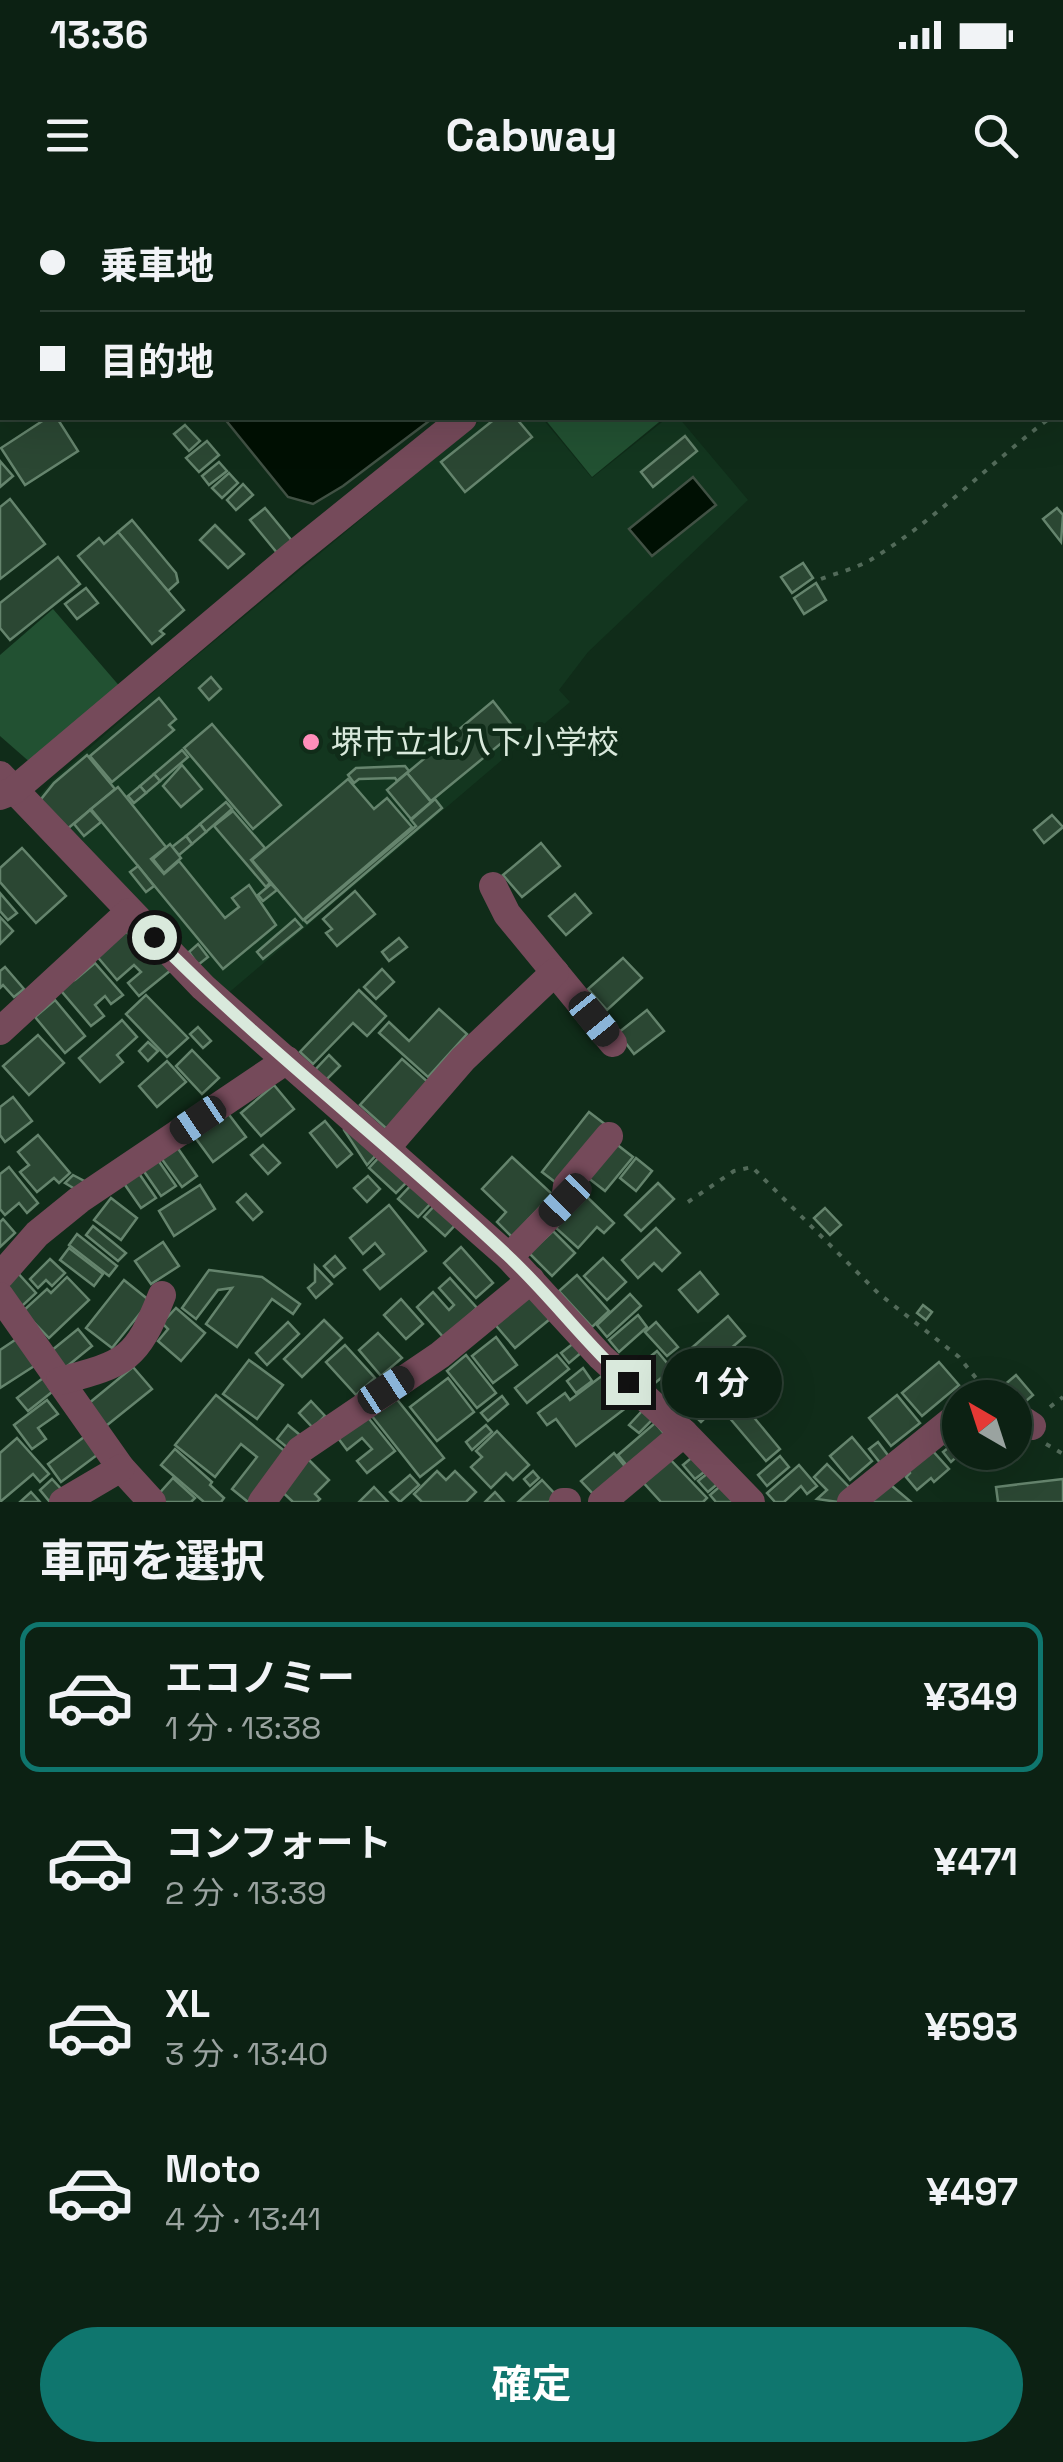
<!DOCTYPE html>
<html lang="ja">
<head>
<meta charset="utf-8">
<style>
  body { margin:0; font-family:"Space Grotesk","Noto Sans JP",sans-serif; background:#1a2e21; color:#f1f3f6; height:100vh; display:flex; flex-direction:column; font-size:38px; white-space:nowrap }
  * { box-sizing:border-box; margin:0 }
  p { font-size:32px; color:#9aa3a0 }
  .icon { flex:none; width:55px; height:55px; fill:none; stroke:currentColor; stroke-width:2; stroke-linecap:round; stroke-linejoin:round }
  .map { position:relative; height:1302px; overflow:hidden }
  .panel { display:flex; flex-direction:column; background:#0c2113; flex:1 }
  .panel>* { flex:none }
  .top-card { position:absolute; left:0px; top:0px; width:1065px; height:220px; box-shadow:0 10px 40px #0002,0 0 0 2px #2c3e33; display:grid; align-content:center; height:220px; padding:0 40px; background:#0c2113 }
  .needle { width:65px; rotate:321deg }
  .fabs { position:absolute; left:942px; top:1180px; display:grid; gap:20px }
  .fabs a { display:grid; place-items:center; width:90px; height:90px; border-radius:50%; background:#0c2113; box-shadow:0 10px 40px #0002,0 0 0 2px #2c3e33; font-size:50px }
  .end { position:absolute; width:45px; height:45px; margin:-22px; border:12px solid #d9e9dc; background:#111; box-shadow:0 0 0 5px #111 }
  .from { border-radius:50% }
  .bubble { position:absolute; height:70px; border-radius:35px; background:#0c2113; box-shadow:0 10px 40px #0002,0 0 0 2px #2c3e33; font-size:32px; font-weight:700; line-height:70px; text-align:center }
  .car { position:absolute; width:30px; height:60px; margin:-30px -15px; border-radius:12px; box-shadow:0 0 8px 2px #0007; background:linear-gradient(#222 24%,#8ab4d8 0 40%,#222 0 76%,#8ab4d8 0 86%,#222 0) }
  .top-card b { display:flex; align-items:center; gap:35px; height:95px; font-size:38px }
  .top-card b+b { border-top:2px solid #2c3e33 }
  .top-card i { width:25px; height:25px; background:#f1f3f6 }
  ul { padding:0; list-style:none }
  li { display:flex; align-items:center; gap:30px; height:150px; margin:0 20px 15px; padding:0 20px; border:5px solid transparent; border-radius:20px }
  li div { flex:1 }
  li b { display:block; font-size:38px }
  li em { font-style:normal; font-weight:700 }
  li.active { border-color:#0f766e }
  li>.icon { width:90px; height:90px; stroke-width:1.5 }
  h2 { padding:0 40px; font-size:45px; line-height:120px }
  .cta { display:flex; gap:20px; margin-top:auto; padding:20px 40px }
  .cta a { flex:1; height:115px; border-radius:60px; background:#0f766e; color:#fff; font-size:40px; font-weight:700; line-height:115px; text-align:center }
  .status { display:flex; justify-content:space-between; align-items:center; height:70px; padding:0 50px; background:#0c2113; direction:ltr }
  .status svg { height:28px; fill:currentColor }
  header { display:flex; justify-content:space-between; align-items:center; height:130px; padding:0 40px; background:#0c2113; font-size:45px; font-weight:700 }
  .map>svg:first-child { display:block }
</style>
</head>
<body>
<div class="status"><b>13:36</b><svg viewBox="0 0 49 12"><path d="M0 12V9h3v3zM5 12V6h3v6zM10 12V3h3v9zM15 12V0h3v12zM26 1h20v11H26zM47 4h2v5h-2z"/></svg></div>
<header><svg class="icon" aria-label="menu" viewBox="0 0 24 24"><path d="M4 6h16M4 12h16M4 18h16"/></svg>Cabway<svg class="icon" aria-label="search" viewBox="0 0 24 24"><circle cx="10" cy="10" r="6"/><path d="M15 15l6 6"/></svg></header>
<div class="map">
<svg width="1063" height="1302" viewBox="0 0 1063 1302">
  <rect width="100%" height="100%" fill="#102c19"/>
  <polygon fill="#13361f" points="483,218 542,218 592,278 667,218 679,218 748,300 588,452 559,490 570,502 226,795 35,601 52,581 165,482"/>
  <g fill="#225132">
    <polygon points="544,218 664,218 592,277"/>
    <polygon points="53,409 122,489 32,564 0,536 0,455"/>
  </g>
  <g fill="#001003" stroke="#415144" stroke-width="2.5">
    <polygon points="160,0 454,0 457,2 157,2"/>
    <polygon points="224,218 433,218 343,286 313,304 288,297"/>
    <polygon points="693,277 716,305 652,356 629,329"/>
  </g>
  <g fill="#2b4733" stroke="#65846d" stroke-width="2.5">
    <polygon points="47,218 57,218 78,251 25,285 1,248"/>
    <polygon points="496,218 516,218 532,237 465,292 441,262"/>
    <polygon points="185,225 200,241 189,251 174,234"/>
    <polygon points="685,236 697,251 653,287 641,272"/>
    <polygon points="207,241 219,255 199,272 186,258"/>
    <polygon points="0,261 13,276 0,287"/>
    <polygon points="219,262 227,271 209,285 202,276"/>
    <polygon points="229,273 238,283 222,298 212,288"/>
    <polygon points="243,284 253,295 236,310 227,300"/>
    <polygon points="10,299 45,344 0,379 0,307"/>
    <polygon points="265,308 293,342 278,354 250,320"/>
    <polygon points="1057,308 1063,315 1061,342 1043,319"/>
    <polygon points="132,320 176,373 178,382 168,391 118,332"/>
    <polygon points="215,325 244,354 228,368 200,340"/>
    <polygon points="118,332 184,410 160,431 164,434 152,444 78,356 99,338 104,344"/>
    <polygon points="58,357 80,384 10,440 0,428 0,403"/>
    <polygon points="803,363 813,378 792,393 781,377"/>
    <polygon points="816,383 826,400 804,414 794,398"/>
    <polygon points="86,388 98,403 77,419 65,404"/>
    <polygon points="211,477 221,489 209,500 199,488"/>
    <polygon points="159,498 176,519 169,525 174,530 112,582 90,556"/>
    <polygon points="493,501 511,524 505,529 510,536 431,601 407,573"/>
    <polygon points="212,524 281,605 253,629 184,548"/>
    <polygon points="182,550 188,557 160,581 154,574"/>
    <polygon points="87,555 115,589 66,630 38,603 54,583"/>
    <polygon points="182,565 202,589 181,607 163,586"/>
    <polygon points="405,566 409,571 397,581 395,578 359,579 354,583 348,575 356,568"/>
    <polygon points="407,573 431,602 411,619 387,590"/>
    <polygon points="154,574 160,581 146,593 140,586"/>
    <polygon points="348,579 374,609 387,598 412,627 303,720 252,660"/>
    <polygon points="140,586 146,593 134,603 128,596"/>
    <polygon points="118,587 166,647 151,659 164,674 179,661 225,718 239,707 232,698 249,685 276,725 223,769 91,609"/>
    <polygon points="435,599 442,608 307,723 304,720 416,626 411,620"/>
    <polygon points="226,602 232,609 206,632 200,624"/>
    <polygon points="90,610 101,622 84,636 74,624"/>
    <polygon points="233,611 265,648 251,660 270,683 266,687 214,626"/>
    <polygon points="1052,615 1063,627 1044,643 1034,630"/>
    <polygon points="200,624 206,632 192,644 186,636"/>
    <polygon points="186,636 192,644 179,655 172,647"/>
    <polygon points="541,643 560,666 522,697 503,675"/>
    <polygon points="170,644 181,658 164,673 153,659"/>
    <polygon points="22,648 66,696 36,723 0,682 0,668"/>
    <polygon points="138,666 154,686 146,692 130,672"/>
    <polygon points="271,684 277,690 263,701 258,695"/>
    <polygon points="355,691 375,714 337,746 326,733 332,729 323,719"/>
    <polygon points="0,693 17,713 8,720 0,711"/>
    <polygon points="575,694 591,713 566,735 549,716"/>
    <polygon points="0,717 13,731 0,744"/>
    <polygon points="295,719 302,727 263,759 257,752"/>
    <polygon points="124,729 147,755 154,749 171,770 139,796 128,783 141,772 134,765 117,780 95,754"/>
    <polygon points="399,738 407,747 389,761 382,752"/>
    <polygon points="198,744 208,757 198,765 189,752"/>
    <polygon points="623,758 642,778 607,810 588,789"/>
    <polygon points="95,763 123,795 111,804 105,796 95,805 104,816 91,826 57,786 75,780"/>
    <polygon points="5,767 24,789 14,797 3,785 0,788 0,771"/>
    <polygon points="382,769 394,782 376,799 364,787"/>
    <polygon points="359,790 386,816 367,836 353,823 313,864 300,852"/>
    <polygon points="146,795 188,838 167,857 126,814"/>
    <polygon points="55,800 85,836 65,853 35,817"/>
    <polygon points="439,809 467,834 428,877 379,833 389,822 409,841"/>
    <polygon points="647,810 664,831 634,854 618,833"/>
    <polygon points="122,820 137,837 117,855 123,862 100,882 79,858"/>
    <polygon points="198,827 211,841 203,848 190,834"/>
    <polygon points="38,835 64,863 29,895 3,866"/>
    <polygon points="148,842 158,851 148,861 139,851"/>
    <polygon points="192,850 219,878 202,894 176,866"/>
    <polygon points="329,855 340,866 325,881 314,871"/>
    <polygon points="402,859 429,883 388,930 360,905"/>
    <polygon points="167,861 186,882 157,907 139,886"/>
    <polygon points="274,885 294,909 261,936 241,913"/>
    <polygon points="13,897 32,921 5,942 0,935 0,907"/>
    <polygon points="227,912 246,937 213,962 194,936"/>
    <polygon points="589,912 606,925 559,985 542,972"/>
    <polygon points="325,921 352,954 337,967 310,933"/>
    <polygon points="349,925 378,953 367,965 344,930"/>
    <polygon points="38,935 70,973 59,983 54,978 37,992 20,972 29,965 18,952"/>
    <polygon points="615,943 633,957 605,991 587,977"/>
    <polygon points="263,945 280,963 268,974 251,955"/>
    <polygon points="177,947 197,976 182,987 161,958"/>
    <polygon points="381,955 409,980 396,993 369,968"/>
    <polygon points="512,957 552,994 512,1037 497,1022 506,1012 482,989"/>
    <polygon points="636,958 652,971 636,991 620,978"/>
    <polygon points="158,960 176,986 161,996 143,970"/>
    <polygon points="9,967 38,1003 27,1013 19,1003 5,1015 0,1009 0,974"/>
    <polygon points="138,972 156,998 141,1008 123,982"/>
    <polygon points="73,975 90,984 80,992 65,983"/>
    <polygon points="368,976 380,989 367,1002 354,988"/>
    <polygon points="413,983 433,1001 418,1017 398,999"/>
    <polygon points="658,983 674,999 641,1031 625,1015"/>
    <polygon points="200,985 215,1009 174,1036 159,1011"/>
    <polygon points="246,994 262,1012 253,1020 237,1002"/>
    <polygon points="586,996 614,1023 604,1033 597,1027 578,1048 556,1028"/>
    <polygon points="111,998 137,1018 121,1040 94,1020"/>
    <polygon points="437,1003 458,1022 445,1036 424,1017"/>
    <polygon points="389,1005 426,1051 380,1089 364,1070 384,1054 375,1043 363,1054 350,1038"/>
    <polygon points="825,1008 841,1025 830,1035 814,1018"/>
    <polygon points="3,1019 15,1033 0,1047 0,1022"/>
    <polygon points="93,1026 126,1053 118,1061 86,1035"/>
    <polygon points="656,1028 680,1053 662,1071 654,1063 638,1078 622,1060"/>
    <polygon points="553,1031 575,1053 552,1076 529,1053"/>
    <polygon points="77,1034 117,1066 109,1076 69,1045"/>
    <polygon points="163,1042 179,1066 151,1084 135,1061"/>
    <polygon points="461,1047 493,1083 476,1098 444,1063"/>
    <polygon points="69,1048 103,1074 94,1086 60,1060"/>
    <polygon points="335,1056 345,1068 334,1077 324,1066"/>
    <polygon points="603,1058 626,1082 607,1100 584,1076"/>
    <polygon points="50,1059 65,1073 52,1086 46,1080 38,1088 30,1079"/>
    <polygon points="315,1066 332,1084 316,1098 308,1088 315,1082"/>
    <polygon points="209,1070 262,1077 300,1104 293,1114 272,1099 237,1147 206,1124 232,1088 218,1090 196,1119 182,1108"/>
    <polygon points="16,1071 36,1093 22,1106 2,1084"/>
    <polygon points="700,1072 718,1094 698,1112 679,1090"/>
    <polygon points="577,1075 609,1111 592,1127 559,1091"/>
    <polygon points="67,1077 89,1100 49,1138 23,1111 47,1089 51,1093"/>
    <polygon points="450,1078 477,1108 444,1138 417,1107 433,1092 449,1110 454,1105 439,1088"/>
    <polygon points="124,1080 150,1101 112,1148 86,1128"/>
    <polygon points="527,1091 550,1119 515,1148 492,1121"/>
    <polygon points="630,1094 641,1106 607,1137 597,1125"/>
    <polygon points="401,1099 423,1124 406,1139 384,1115"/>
    <polygon points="923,1105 932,1112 926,1120 917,1113"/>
    <polygon points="176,1108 205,1133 181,1161 158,1141 168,1129 162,1123"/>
    <polygon points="638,1115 647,1127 619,1152 609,1140"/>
    <polygon points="728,1116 745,1136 703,1173 686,1153"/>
    <polygon points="324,1120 342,1138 302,1177 284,1159"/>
    <polygon points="288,1122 299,1134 267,1165 256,1153"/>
    <polygon points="656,1122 678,1147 667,1156 645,1132"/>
    <polygon points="78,1129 92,1146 65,1168 51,1151"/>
    <polygon points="378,1133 402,1158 381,1176 359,1150"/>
    <polygon points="21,1136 39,1163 0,1188 0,1150"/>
    <polygon points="496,1137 517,1165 493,1183 472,1156"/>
    <polygon points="575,1142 582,1152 569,1163 561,1153"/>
    <polygon points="345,1145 375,1178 356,1195 326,1162"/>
    <polygon points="657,1151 672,1169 655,1183 640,1165"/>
    <polygon points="466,1155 496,1193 477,1208 447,1171"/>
    <polygon points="557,1155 569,1169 527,1203 515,1188"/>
    <polygon points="249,1160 283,1185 257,1219 223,1194"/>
    <polygon points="685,1162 703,1179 682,1200 664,1183"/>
    <polygon points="939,1162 959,1185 922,1216 902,1193"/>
    <polygon points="133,1167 152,1189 106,1226 88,1204"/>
    <polygon points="583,1168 592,1181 576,1193 567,1181"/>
    <polygon points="607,1172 631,1204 576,1246 556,1219 547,1225 538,1213 565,1193 570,1200"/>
    <polygon points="714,1173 732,1192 701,1222 683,1204"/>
    <polygon points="47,1175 57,1188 28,1211 17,1198"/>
    <polygon points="1016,1175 1033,1195 1019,1207 1015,1198 1011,1198 1002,1187"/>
    <polygon points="448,1178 474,1212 437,1241 410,1207"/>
    <polygon points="391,1192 444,1258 420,1277 368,1211"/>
    <polygon points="216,1195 287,1253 248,1302 232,1289 257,1257 241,1244 215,1277 175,1245"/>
    <polygon points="897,1195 920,1223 891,1246 869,1218"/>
    <polygon points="502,1196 508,1204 488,1221 481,1213"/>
    <polygon points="737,1197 780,1249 766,1261 722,1209"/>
    <polygon points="47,1200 58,1214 38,1228 46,1239 32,1249 14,1225"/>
    <polygon points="311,1201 325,1216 313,1228 299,1213"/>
    <polygon points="642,1211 652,1220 639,1233 629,1225"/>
    <polygon points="366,1215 395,1251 367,1273 357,1261 372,1249 362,1238 347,1250 338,1238"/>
    <polygon points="960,1221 962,1252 951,1262 943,1252 948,1248 940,1238"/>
    <polygon points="655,1223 667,1237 629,1268 618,1255"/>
    <polygon points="288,1225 300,1235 289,1249 277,1239"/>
    <polygon points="486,1225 492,1232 472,1250 466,1242"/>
    <polygon points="497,1231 529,1265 513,1280 506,1273 491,1288 471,1267 482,1257 476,1251"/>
    <polygon points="88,1234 101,1252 61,1282 48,1264"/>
    <polygon points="852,1237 872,1261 850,1280 830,1256"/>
    <polygon points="17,1238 49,1274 40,1282 33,1274 0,1302 0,1253"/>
    <polygon points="878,1242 890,1258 881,1264 869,1249"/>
    <polygon points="175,1249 212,1282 210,1285 224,1298 221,1302 204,1302 161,1265"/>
    <polygon points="931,1249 949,1269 934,1282 931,1278 917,1290 906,1277 910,1273 908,1269"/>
    <polygon points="614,1253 627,1269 596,1297 581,1281"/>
    <polygon points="696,1254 708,1269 695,1279 683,1265"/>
    <polygon points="667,1256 707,1298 703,1302 661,1302 641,1280"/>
    <polygon points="780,1256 789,1267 767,1286 758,1275"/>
    <polygon points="306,1257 329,1280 315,1294 320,1299 317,1302 293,1302 277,1287"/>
    <polygon points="827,1264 851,1289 838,1302 817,1299 827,1290 814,1277"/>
    <polygon points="799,1265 817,1286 807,1294 801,1286 784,1302 775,1302 767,1293"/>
    <polygon points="713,1269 722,1280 708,1292 698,1281"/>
    <polygon points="437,1271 446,1280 455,1271 476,1292 466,1302 422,1302 414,1294"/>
    <polygon points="533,1271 539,1278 530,1286 524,1279"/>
    <polygon points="410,1275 419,1285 400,1302 390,1292"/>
    <polygon points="173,1278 195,1298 191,1302 161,1302 156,1297"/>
    <polygon points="52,1279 62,1290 49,1301 40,1290"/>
    <polygon points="1063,1279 1063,1302 998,1302 996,1287"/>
    <polygon points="542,1280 556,1295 549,1302 518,1302"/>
    <polygon points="885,1280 911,1302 866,1302"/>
    <polygon points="725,1282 741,1302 716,1302 710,1295"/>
    <polygon points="374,1287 388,1302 359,1302"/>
    <polygon points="31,1292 40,1302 20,1302"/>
    <polygon points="495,1292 504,1302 485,1302"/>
  </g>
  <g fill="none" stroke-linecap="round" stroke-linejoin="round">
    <g stroke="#526a59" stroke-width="4" stroke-dasharray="5 8" stroke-linecap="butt">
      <polyline points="1062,210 1063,209"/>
      <path d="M821,379C837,373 857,368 872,359C936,320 990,263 1050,218"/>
      <polyline points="688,1002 734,971 752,967 878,1093 959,1157 992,1198"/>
      <polyline points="1050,1207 1063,1197"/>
      <polyline points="1046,1244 1063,1254"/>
    </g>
    <g stroke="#754a5a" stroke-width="28">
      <polyline points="730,2 733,0"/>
      <polyline points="0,575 203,787 509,1057 601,1157 684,1233 751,1302"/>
      <polyline points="0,596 13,591 293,355 463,218"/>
      <polyline points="493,686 507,714 613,843"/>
      <polyline points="0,831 129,712"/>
      <polyline points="386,948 463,859 555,772"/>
      <polyline points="509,1057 565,1000 567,986 609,936"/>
      <polyline points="1,1075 37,1034 79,1000 287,860"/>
      <polyline points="0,1096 121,1268 152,1302"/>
      <path d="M60,1181C126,1163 136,1161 162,1095"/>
      <polyline points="1015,1215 1032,1226"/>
      <polyline points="63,1302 121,1268"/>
      <polyline points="262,1302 300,1250 440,1155 531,1080"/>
      <polyline points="563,1302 567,1302"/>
      <polyline points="602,1302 684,1233"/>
      <polyline points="851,1302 960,1214"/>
    </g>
  </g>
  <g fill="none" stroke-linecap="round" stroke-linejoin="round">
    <path stroke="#d9e9dc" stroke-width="12" d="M154,737C265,850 392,946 507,1055C550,1095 585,1143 628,1182"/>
  </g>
  <circle fill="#ff8eba" stroke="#102c19" stroke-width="4" cx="311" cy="542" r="10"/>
  <g text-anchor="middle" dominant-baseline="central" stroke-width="10" stroke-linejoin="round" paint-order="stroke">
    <g font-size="32" fill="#d9e9dc" stroke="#102c19" text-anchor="start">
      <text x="331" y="542">堺市立北八下小学校</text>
    </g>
  </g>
</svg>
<div class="fabs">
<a><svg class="needle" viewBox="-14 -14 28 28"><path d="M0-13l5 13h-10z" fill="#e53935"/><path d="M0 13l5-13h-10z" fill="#9aa3a0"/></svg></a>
</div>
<i class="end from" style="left:154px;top:737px"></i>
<i class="end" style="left:628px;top:1182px"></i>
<div class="bubble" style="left:662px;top:1148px;width:120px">1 分</div>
<i class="car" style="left:594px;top:819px;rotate:141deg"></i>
<i class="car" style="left:198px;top:920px;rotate:236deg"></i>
<i class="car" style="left:565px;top:1000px;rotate:224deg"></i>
<i class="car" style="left:386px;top:1190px;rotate:57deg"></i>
<div class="top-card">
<b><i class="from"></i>乗車地</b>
<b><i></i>目的地</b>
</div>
</div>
<section class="panel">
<h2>車両を選択</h2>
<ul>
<li class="active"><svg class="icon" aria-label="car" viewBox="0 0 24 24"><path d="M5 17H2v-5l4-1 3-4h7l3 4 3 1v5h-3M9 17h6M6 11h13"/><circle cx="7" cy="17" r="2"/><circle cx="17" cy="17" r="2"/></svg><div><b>エコノミー</b><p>1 分 · 13:38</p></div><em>¥349</em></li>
<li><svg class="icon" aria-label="car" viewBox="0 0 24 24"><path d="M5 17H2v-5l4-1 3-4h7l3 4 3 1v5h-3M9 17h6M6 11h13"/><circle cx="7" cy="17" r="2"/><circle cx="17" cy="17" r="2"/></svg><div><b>コンフォート</b><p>2 分 · 13:39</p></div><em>¥471</em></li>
<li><svg class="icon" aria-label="car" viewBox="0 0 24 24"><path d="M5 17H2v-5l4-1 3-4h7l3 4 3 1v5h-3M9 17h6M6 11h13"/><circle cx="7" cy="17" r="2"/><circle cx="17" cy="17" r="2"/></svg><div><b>XL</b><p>3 分 · 13:40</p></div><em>¥593</em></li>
<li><svg class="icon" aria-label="car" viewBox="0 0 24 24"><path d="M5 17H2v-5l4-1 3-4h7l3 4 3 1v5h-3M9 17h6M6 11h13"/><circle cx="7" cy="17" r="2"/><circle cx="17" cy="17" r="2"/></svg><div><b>Moto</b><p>4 分 · 13:41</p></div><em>¥497</em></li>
</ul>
<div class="cta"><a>確定</a></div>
</section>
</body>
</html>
